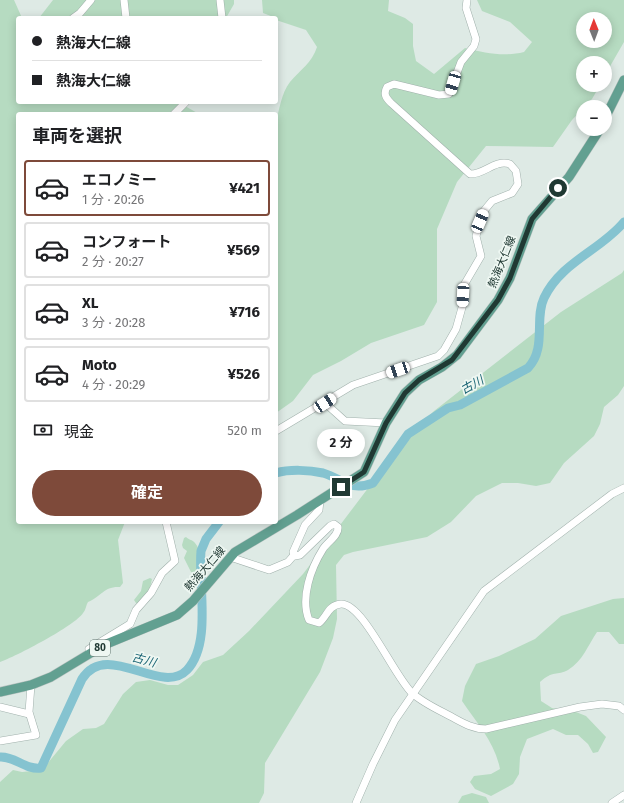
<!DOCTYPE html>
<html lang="ja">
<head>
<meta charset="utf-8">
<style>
  body { margin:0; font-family:"Fira Sans","Noto Sans JP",sans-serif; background:#f2f2f2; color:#202124; height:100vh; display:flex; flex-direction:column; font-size:15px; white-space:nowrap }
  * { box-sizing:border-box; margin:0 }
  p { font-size:13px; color:#757577 }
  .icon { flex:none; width:22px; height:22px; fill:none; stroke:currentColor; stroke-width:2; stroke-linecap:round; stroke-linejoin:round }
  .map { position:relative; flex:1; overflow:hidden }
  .panel { position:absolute; left:16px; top:112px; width:262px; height:412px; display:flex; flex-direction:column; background:#fff; border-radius:4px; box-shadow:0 2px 10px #0003 }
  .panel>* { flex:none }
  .top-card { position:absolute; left:16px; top:16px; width:262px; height:88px; border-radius:4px; box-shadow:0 2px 10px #0003; display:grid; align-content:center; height:88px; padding:0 16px; background:#fff }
  .needle { width:26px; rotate:359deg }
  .tools { position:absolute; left:576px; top:12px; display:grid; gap:8px }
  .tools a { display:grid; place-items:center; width:36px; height:36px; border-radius:50%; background:#fff; box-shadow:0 2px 10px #0003; font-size:20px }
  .end { position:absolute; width:18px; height:18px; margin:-9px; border:5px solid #203933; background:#fff; box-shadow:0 0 0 2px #fff }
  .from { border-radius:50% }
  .bubble { position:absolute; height:28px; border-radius:14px; background:#fff; box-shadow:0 2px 10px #0003; font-size:13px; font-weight:700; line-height:28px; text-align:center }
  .car { position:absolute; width:12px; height:24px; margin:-12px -6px; border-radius:5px; box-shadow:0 0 3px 1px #0007; background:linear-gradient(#fff 24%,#345 0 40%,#fff 0 76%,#345 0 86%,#fff 0) }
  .top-card b { display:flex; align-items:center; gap:14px; height:38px; font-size:15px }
  .top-card b+b { border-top:1px solid #e0e0e0 }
  .top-card i { width:10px; height:10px; background:#202124 }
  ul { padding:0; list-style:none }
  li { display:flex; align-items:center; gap:12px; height:56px; margin:0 8px 6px; padding:0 8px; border:2px solid #e0e0e0; border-radius:4px }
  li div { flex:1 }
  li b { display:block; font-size:15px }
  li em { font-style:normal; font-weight:700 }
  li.active { border-color:#7e4a3a }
  li>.icon { width:36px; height:36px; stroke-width:1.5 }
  h2 { padding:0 16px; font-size:18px; line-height:48px }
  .pay { display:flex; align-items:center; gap:10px; height:44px; padding:0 16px; font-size:15px }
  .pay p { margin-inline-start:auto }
  .primary-button { display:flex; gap:8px; margin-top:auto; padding:8px 16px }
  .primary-button a { flex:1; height:46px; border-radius:24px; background:#7e4a3a; color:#fff; font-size:16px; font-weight:700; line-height:46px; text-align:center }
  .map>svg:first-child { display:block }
</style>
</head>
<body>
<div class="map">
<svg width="624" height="803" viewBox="0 0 624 803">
  <rect width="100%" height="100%" fill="#deeae5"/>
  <g fill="#b6dbc1" fill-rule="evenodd">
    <path d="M0,0H14L22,18H18V102H183L185,106L199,114H18V522H125L118,540L123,583L120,587C104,586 102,596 88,602C86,605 86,610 83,613C76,625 15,657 0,662Z"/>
    <polygon points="53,0 234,0 234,4 226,18 39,18"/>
    <path d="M262,0H389L388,11L405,18L413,24V46L416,61L434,74L465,48C486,53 503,57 524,52L532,42L510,22L482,11L477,0H624V42L605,75V63H583V85H600L592,99L572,120L553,147L486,146L457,182L437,229V302L424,325L371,343L341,361L313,375L293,401L276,413V121C280,108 281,94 290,82C300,70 312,63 317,47L306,30L276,20V18L263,13ZM583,19H605V41H583Z"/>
    <polygon points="624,270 624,386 618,395 604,407 600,424 594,436 564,463 550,483 536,486 518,483 502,483 476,496 451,522 427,537 353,552 344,555 336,565 337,619 333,638 320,672 265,763 264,793 259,803 0,803 0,782 13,770 22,772 42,770 66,741 83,729 96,728 104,724 123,694 136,682 150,680 168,685 178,685 193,675 203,662 223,655 249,631 303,574 403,442 434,411 561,312 622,273"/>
    <path d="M186,537C189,540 193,540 195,543C202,550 199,563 199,572L196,574L191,572L184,558L187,551L183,548L182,545L184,538Z"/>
    <polygon points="150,578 152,579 150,588 151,591 140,603 136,603 134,600 141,591 143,581"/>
    <path d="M624,598V644H619L609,632H597C588,645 583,661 568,670C557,676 553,670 540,682L541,701L552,708L576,712L586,716L606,737L598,752L593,753L588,744L578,735H566L553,729L527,739L520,757L519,774L513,784L491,796L475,789L470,782L474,776L491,774L500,769C495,743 477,723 462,701L465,686L476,664L499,656L535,639L561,616L613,599Z"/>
    <polygon points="472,793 486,797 489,803 458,803 462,796"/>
  </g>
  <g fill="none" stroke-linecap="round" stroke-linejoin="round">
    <g stroke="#85c3d0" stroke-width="9">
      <path d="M276,473C290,469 309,470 323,473C343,479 350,492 373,483L408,434L448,408L460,405L528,368C547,348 534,319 544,298C561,262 601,250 624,222"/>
      <path d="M0,757C15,756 25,770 41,768L82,679C107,639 161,697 187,670C212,644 198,585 201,551L206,539L219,522"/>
    </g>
    <defs>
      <g id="minor">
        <polyline points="124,0 126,18"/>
        <polyline points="220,0 222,18"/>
        <polyline points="73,18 80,13 91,0"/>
        <polyline points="174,114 186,102"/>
        <polyline points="325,403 345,421 386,423"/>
        <path d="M276,431L353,385L438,356L444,350L456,329L463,304L464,285L481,256L476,236L483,212L492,201L512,193L518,184L516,171L510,164C495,159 484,175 470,174L391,103C386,98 383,94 387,87L394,84L439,95L449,94L461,62L474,46L476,39L466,8L467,0"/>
        <path d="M320,501L319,510L305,525L293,552L295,556L300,555L330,526L334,524L338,527C339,536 327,542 323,549C311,568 300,598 309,620L319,623C327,617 328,605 341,604C363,603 394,676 412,693C423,703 439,710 452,717C463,723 473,729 486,729L580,707L602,704L619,706L624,710"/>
        <polyline points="230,557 269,570 288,562 294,555"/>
        <polyline points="89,649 130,624 136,610 151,593 162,573 175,561 166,522"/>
        <polyline points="0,707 29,714"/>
        <polyline points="0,741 36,735 29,712 31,685"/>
        <polyline points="356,803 373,764 395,720 484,591 612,494 624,488"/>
        <polyline points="612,803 624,795"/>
      </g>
      <g id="major">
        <polyline points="605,118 624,80"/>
        <polyline points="0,692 31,685 51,677 104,645 177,615 193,601 235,552 297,515 364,472 386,423 405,393 419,380 442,367 457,355 498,300 510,278 532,219 569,177 600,129"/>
      </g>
    </defs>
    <use href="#minor" stroke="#a1b1ac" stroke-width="8"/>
    <use href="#major" stroke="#bcc4c2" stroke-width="10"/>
    <use href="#minor" stroke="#fff" stroke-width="7"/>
    <use href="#major" stroke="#62a091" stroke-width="9"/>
  </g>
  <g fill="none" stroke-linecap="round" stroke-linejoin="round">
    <polyline stroke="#203933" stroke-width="5" points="341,487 364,472 386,423 405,393 419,380 452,360 498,300 510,278 532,219 558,188"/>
  </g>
  <g text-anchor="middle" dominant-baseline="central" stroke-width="3.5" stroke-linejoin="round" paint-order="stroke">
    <rect fill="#eef7f2" stroke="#5e726c" stroke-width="1" x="90" y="640" width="20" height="16" rx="3"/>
    <g font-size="10" font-weight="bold" fill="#203933">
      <text x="100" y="648">80</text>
    </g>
    <g font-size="11" fill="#203933" stroke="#eef7f2">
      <text transform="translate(502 262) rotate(-68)">熱海大仁線</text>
      <text transform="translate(205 569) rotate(-49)">熱海大仁線</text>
    </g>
    <g font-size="12" font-style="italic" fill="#1a6474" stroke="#eef7f2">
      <text transform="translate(472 385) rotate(-29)">古川</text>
      <text transform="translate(144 660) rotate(16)">古川</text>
    </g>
  </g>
</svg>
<div class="tools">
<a><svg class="needle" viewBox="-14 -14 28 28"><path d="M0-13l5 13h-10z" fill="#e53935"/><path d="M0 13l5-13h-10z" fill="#757577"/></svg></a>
<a>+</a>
<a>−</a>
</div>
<i class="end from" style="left:558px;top:188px"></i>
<i class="end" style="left:341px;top:487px"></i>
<div class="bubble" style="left:317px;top:429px;width:48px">2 分</div>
<i class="car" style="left:453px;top:83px;rotate:196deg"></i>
<i class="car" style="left:480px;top:221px;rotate:23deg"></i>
<i class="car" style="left:463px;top:295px;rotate:183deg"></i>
<i class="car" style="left:398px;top:370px;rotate:251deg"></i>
<i class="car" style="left:325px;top:403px;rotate:57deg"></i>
<div class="top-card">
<b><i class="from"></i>熱海大仁線</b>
<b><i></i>熱海大仁線</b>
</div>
<section class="panel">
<h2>車両を選択</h2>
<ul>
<li class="active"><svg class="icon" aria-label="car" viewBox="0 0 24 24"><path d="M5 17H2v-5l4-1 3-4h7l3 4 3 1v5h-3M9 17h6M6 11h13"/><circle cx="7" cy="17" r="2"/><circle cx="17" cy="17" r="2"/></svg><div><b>エコノミー</b><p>1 分 · 20:26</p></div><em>¥421</em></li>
<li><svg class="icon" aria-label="car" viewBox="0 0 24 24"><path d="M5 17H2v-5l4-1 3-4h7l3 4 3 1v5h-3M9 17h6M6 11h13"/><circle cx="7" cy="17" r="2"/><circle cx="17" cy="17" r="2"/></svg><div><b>コンフォート</b><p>2 分 · 20:27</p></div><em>¥569</em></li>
<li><svg class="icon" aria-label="car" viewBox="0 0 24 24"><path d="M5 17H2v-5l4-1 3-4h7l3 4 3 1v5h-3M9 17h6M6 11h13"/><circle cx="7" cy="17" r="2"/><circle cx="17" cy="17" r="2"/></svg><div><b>XL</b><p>3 分 · 20:28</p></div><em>¥716</em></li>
<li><svg class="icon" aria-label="car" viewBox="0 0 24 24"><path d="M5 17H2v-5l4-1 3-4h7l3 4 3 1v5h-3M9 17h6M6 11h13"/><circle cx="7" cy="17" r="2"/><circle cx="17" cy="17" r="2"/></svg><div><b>Moto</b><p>4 分 · 20:29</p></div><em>¥526</em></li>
</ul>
<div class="pay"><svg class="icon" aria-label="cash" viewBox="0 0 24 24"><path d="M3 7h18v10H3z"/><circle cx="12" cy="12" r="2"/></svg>現金<p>520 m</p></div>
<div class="primary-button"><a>確定</a></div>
</section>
</div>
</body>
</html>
